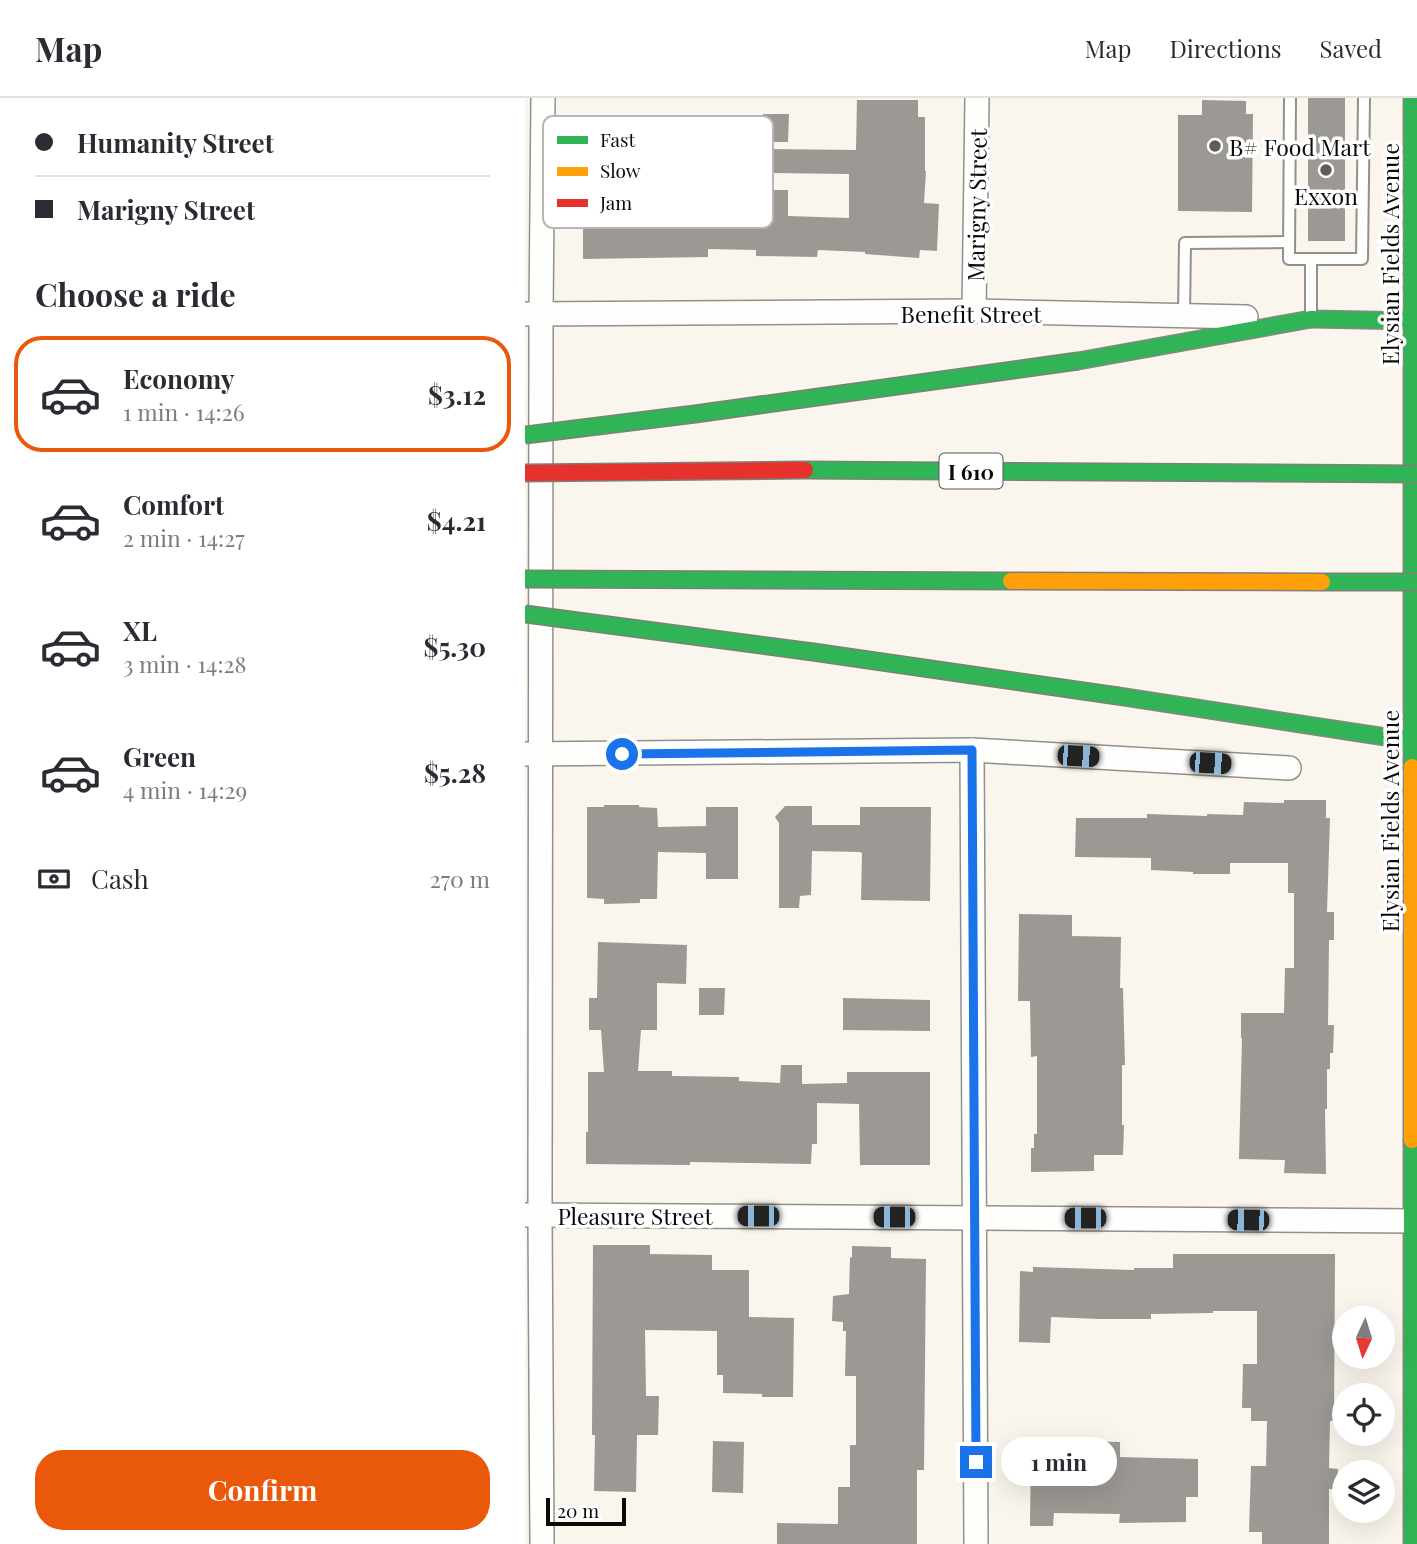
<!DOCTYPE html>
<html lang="en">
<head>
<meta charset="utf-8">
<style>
  body { margin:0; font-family:"Playfair Display",serif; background:#f2f2f3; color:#2b2b33; height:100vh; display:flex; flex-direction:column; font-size:26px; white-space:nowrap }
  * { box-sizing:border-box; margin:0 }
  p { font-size:23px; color:#7c7c81 }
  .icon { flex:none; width:38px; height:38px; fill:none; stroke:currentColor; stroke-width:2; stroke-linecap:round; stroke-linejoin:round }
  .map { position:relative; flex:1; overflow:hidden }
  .details { display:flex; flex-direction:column; background:#fff; width:525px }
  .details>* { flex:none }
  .top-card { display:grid; align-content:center; height:154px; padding:0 35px; background:#fff }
  .needle { width:46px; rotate:184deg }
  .fabs { position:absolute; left:807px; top:1208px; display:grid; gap:14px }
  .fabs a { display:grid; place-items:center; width:63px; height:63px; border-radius:50%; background:#fff; box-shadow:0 7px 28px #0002; font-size:35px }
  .scale { position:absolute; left:21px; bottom:18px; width:80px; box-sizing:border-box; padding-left:7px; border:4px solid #0a0a0a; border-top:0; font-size:19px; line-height:24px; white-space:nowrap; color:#0a0a0a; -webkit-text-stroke:5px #fff; paint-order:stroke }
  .end { position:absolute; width:32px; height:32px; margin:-16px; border:9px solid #1a73e8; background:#fff; box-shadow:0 0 0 4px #fff }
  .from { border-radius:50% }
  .bubble { position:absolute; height:49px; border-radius:24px; background:#fff; box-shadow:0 7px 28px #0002; font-size:23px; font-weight:700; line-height:49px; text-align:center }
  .car { position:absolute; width:21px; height:42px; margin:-21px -10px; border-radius:9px; box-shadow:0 0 5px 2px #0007; background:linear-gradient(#222 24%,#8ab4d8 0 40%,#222 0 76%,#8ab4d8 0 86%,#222 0) }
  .top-card b { display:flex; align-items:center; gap:24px; height:66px; font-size:26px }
  .top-card b+b { border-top:2px solid #e1e1e2 }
  .top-card i { width:18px; height:18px; background:#2b2b33 }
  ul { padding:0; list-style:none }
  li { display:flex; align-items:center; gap:21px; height:116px; margin:0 14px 10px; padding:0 21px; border:4px solid transparent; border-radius:28px }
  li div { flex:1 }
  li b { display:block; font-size:26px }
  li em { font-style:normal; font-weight:700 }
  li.active { border-color:#ea580c }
  li>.icon { width:63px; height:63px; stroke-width:1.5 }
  h2 { padding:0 35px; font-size:32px; line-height:84px }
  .pay { display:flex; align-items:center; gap:18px; height:77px; padding:0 35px; font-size:26px }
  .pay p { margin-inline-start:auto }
  .button { display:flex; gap:14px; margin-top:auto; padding:14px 35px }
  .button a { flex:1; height:80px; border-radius:28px; background:#ea580c; color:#fff; font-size:28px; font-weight:700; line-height:80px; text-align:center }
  header { display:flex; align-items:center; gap:42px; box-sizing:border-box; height:98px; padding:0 35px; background:#fff; border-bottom:2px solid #e1e1e2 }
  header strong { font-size:33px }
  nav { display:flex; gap:38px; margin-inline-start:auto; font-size:24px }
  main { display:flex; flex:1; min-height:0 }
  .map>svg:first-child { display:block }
</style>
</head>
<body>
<header>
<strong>Map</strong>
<nav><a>Map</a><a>Directions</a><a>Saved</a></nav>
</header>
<main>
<section class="details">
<div class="top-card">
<b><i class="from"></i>Humanity Street</b>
<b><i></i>Marigny Street</b>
</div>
<h2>Choose a ride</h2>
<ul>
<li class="active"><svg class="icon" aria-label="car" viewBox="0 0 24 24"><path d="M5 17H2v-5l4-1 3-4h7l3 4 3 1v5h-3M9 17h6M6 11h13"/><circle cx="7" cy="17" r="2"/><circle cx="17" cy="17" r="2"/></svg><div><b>Economy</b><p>1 min · 14:26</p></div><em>$3.12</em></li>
<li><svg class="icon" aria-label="car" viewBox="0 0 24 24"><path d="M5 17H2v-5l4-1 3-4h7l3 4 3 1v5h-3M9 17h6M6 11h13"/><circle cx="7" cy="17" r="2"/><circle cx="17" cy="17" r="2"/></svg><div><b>Comfort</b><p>2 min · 14:27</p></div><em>$4.21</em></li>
<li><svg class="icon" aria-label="car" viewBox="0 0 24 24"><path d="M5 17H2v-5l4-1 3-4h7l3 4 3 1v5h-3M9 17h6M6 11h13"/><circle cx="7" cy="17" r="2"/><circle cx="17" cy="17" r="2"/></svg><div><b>XL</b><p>3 min · 14:28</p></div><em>$5.30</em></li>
<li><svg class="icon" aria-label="car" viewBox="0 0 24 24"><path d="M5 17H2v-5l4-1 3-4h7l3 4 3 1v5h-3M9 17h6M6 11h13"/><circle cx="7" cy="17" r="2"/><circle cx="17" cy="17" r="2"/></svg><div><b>Green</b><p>4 min · 14:29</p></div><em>$5.28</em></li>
</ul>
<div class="pay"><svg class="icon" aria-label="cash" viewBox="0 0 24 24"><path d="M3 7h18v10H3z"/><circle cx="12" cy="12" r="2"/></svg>Cash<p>270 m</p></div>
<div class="button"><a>Confirm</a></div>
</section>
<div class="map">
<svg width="892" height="1446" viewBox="0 0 892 1446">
  <rect width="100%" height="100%" fill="#faf6ed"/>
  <g fill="#9c9893">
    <rect x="783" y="0" width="37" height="143"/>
    <polygon points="332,2 393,2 393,19 400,19 400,73 401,73 399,105 414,106 412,153 395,152 394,160 340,156 340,154 293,152 292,159 231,158 231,152 183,151 183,159 58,161 58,84 135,84 134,50 172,51 172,81 201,80 201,92 263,92 263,118 324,120 324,76 246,75 245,51 331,52"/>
    <polygon points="677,2 721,3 721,16 728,16 727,114 653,113 653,17 677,17"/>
    <polygon points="238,16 264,16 263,44 237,44"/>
    <polygon points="759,702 801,702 801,720 805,720 802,814 809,814 809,842 804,842 803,927 809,927 808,955 805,955 805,971 802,971 802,1011 800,1011 801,1076 759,1075 760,1062 714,1061 717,940 716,940 716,915 759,915 760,870 769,870 769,795 763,795 763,765 705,765 705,776 668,776 668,774 626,772 626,760 550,759 551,720 622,720 622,716 682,718 682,716 718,717 719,704 759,705"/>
    <polygon points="79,707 114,707 114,709 132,710 133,729 181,728 181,709 213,709 213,781 181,781 181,755 133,754 132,801 115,801 115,805 79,806 79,801 62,800 62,709 79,709"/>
    <polygon points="260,708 287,708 287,727 335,727 335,709 406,709 405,803 336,802 337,755 335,754 287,753 286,797 275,798 274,810 254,810 254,725 250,719"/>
    <polygon points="494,816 547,817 547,838 596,839 595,890 598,890 600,967 597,967 597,1027 599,1027 598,1057 569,1057 569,1073 506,1074 506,1050 509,1050 509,1036 512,1036 512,958 506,959 505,903 493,903"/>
    <polygon points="73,844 162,847 161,886 132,885 132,932 116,932 113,973 147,973 147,978 214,979 214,983 255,985 256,967 277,967 277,986 322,985 322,974 405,974 405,1067 335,1067 334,1006 292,1005 292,1046 287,1046 286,1066 165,1064 165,1067 61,1066 61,1034 63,1034 63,974 79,974 76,932 64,932 64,900 72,900"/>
    <polygon points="174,890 200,890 199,917 174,917"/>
    <polygon points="318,900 405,902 405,933 318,932"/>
    <polygon points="68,1147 125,1147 125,1156 187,1157 187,1172 224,1172 224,1219 269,1220 268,1299 237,1299 237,1296 198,1295 198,1277 192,1277 192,1233 120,1232 121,1298 134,1298 133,1337 112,1337 111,1394 69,1393 70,1337 67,1337"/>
    <polygon points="327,1148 366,1149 366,1160 401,1161 399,1372 392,1372 392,1446 252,1446 252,1425 313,1426 313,1389 325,1389 325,1347 331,1347 331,1278 320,1278 321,1233 318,1233 318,1224 307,1223 308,1198 324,1196 325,1160 327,1159"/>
    <polygon points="648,1156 810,1156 809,1323 805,1323 804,1370 813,1371 812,1391 804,1391 804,1446 737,1446 737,1434 724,1434 726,1368 741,1368 742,1323 726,1323 726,1310 717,1310 718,1266 732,1266 732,1213 688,1213 688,1215 626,1216 626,1221 574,1221 526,1219 525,1245 494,1244 495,1173 508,1174 508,1169 609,1172 609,1170 648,1170"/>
    <polygon points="506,1342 595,1344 595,1359 673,1361 673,1399 661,1399 661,1424 594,1425 595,1416 529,1415 528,1428 505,1428"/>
    <polygon points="188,1343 219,1344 218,1395 187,1394"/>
  </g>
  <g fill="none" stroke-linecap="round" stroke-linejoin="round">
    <defs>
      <g id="lane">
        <polyline points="765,0 764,161 837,161 839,0"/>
        <polyline points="786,214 786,161"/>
        <polyline points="659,218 660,145 764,144"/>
      </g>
      <g id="street">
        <polyline points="449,213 452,0"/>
        <polyline points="3,216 449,213 721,219"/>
        <polyline points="447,652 451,1446"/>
        <polyline points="0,656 447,652 764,670"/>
        <polyline points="0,1117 892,1123"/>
        <polyline points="17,1446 15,1117 16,216 18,0"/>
      </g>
      <g id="fast">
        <polyline points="887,0 887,669"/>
        <polyline points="786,221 892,223"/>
        <polyline points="553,263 786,221"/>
        <polyline points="593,598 887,643"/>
        <polyline points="887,1042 887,1446"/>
      </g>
      <polyline id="slow" points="887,669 887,1042"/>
    </defs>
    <use href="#lane" stroke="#92908c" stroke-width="14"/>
    <use href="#street" stroke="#92908c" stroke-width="26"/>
    <use href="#fast" stroke="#898783" stroke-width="19"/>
    <use href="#slow" stroke="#898783" stroke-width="19"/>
    <use href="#lane" stroke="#fefefc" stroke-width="10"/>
    <use href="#street" stroke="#fefefc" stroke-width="23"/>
    <use href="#fast" stroke="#30b455" stroke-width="16"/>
    <use href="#slow" stroke="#ff9f0a" stroke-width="16"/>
    <defs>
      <g id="fast-bridge">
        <polyline points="0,337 170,316 553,263"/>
        <polyline points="280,372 892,376"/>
        <polyline points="0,481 486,483"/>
        <polyline points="797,484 892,484"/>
        <polyline points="0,516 288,554 593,598"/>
      </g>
      <polyline id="slow-bridge" points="486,483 797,484"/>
      <polyline id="jam-bridge" points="0,375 280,372"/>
    </defs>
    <use href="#fast-bridge" stroke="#7f7e7a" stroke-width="19" stroke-linecap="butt"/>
    <use href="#slow-bridge" stroke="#7f7e7a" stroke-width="19" stroke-linecap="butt"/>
    <use href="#jam-bridge" stroke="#7f7e7a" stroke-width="19" stroke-linecap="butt"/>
    <use href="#fast-bridge" stroke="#30b455" stroke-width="16"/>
    <use href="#slow-bridge" stroke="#ff9f0a" stroke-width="16"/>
    <use href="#jam-bridge" stroke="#e5322d" stroke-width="16"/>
  </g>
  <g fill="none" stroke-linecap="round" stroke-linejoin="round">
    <polyline stroke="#1a73e8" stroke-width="9" points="97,656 447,652 451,1364"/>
  </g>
  <g fill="#5e5d59" stroke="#fff" stroke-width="2.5">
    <circle cx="690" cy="48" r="7"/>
    <circle cx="801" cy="72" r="7"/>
  </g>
  <g text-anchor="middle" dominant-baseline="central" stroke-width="7" stroke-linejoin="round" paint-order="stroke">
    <rect fill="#fff" stroke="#545454" stroke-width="2" x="414.5" y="355.5" width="63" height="35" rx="5"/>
    <g font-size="21" font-weight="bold" fill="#0a0a0a">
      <text x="446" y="373">I 610</text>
    </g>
    <g font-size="23" fill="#0a0a0a" stroke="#fff" text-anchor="start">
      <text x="704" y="48">B# Food Mart</text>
      <text x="801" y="97" text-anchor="middle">Exxon</text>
    </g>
    <g font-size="23" fill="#0a0a0a" stroke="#fff">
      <text transform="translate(451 107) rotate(-89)">Marigny Street</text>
      <text transform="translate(864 156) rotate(-90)">Elysian Fields Avenue</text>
      <text x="446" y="215">Benefit Street</text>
      <text transform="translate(864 723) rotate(-90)">Elysian Fields Avenue</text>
      <text x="110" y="1117">Pleasure Street</text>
    </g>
  </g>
  <rect x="18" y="18" width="230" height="112" rx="10" fill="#fff" stroke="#b6b6b6" stroke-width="2"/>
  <rect x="32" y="38" width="31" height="8" fill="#30b455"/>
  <rect x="32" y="69" width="31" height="9" fill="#ff9f0a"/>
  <rect x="32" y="101" width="31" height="8" fill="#e5322d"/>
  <g font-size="19" fill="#0a0a0a">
    <text x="75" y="49">Fast</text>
    <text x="75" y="80">Slow</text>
    <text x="75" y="112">Jam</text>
  </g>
</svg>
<div class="fabs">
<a><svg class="needle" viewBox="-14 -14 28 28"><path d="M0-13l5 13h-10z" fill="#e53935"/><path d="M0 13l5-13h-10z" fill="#7c7c81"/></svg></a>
<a><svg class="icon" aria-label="locate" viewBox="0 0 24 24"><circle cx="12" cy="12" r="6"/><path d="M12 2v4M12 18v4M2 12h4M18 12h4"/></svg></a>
<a><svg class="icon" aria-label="layers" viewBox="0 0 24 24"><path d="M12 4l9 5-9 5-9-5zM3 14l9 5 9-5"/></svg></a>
</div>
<div class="scale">20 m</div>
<i class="end from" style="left:97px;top:656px"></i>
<i class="end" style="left:451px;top:1364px"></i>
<div class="bubble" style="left:476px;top:1339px;width:116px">1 min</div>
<i class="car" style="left:553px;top:658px;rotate:93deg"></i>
<i class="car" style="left:685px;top:665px;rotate:93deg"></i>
<i class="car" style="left:233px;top:1118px;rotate:270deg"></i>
<i class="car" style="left:369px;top:1119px;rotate:270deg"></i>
<i class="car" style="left:560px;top:1120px;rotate:270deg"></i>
<i class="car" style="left:723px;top:1122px;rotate:271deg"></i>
</div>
</main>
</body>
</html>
